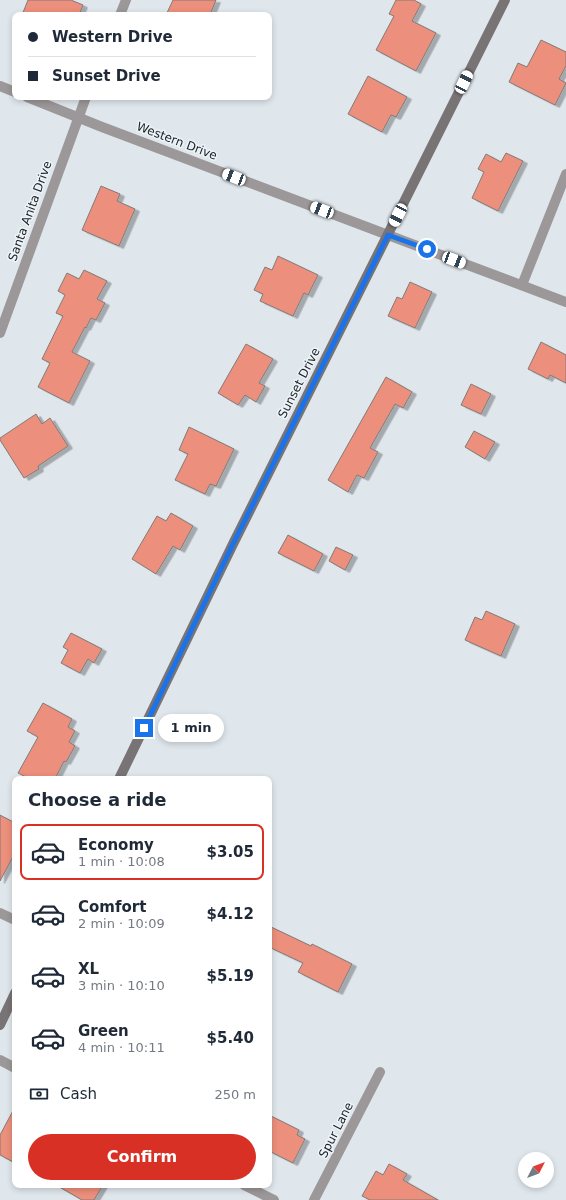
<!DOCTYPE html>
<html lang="en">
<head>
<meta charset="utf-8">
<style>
  body { margin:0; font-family:"DejaVu Sans",sans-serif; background:#f6f6f7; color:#1f2937; height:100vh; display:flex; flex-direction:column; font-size:15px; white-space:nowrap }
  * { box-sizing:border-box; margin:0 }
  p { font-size:13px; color:#747a83 }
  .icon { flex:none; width:22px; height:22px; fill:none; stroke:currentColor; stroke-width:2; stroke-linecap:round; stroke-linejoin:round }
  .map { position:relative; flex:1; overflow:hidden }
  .details { position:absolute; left:12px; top:776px; width:260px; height:412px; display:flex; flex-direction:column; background:#fff; border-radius:8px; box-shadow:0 2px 6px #0003 }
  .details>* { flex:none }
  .hud { position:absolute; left:12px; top:12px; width:260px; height:88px; border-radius:8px; box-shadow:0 2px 6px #0003; display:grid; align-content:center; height:88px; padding:0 16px; background:#fff }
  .needle { width:26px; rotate:48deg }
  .controls { position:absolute; left:518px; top:1152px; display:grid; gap:8px }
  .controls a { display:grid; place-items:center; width:36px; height:36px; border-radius:50%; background:#fff; box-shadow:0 2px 6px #0003; font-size:20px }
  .end { position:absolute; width:18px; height:18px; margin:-9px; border:5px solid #1a73e8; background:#fff; box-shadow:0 0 0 2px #fff }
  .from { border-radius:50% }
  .bubble { position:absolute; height:28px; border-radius:14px; background:#fff; box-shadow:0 2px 6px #0003; font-size:13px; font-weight:700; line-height:28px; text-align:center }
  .car { position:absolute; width:12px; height:24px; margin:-12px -6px; border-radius:5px; box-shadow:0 0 3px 1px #0007; background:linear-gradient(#fff 24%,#345 0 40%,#fff 0 76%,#345 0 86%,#fff 0) }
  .hud b { display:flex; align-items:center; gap:14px; height:38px; font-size:15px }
  .hud b+b { border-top:1px solid #e0e1e3 }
  .hud i { width:10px; height:10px; background:#1f2937 }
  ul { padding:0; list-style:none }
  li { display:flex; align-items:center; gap:12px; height:56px; margin:0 8px 6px; padding:0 8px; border:2px solid transparent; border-radius:8px }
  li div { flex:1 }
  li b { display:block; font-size:15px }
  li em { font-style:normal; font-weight:700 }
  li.current { border-color:#d93025 }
  li>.icon { width:36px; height:36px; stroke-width:1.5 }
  h2 { padding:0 16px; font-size:18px; line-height:48px }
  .pay { display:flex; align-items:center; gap:10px; height:44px; padding:0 16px; font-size:15px }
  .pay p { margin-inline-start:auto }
  .primary-button { display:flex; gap:8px; margin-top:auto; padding:8px 16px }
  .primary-button a { flex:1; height:46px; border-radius:24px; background:#d93025; color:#fff; font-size:16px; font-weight:700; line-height:46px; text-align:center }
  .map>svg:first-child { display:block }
</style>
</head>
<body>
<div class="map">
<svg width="566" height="1200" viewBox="0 0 566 1200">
  <defs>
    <filter id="shadow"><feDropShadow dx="4.5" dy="2.5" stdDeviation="0" flood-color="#0004"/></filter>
  </defs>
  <rect width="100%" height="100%" fill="#e0e7ec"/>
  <g fill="#ec8f7c" stroke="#827a78" filter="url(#shadow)">
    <polygon points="28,0 71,0 83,5 79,15 22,15"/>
    <polygon points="173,0 216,0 210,15 166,15"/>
    <polygon points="396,0 414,0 421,4 412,21 436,33 416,71 376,50 394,16 389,14"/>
    <polygon points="541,40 566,52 566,66 559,79 566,83 555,105 509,82 518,63 527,67"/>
    <polygon points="368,76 407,97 396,117 391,115 382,132 348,114"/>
    <polygon points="506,153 523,161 498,211 472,198 484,172 478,169 486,154 501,162"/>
    <polygon points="101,186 120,194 117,201 135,209 119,246 82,230"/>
    <polygon points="278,256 318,275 308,295 304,293 293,316 260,301 263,294 254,290 265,267 272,270"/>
    <polygon points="84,270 107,281 97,299 105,303 96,320 91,318 86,328 85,327 72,352 90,361 69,403 38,387 50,363 42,359 63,316 56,313 65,295 58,291 67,273 79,279"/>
    <polygon points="410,282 432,292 415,328 388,316 397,297 402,299"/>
    <polygon points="541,342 566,355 566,383 550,375 548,379 528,369"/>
    <polygon points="246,344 273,359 259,383 265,386 256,402 245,395 238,405 218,393"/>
    <polygon points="386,377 412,392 403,408 395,404 370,448 378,452 364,478 357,475 348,492 328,480"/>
    <polygon points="471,384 491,394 481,414 461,405"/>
    <polygon points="36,414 42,424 50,418 68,446 38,466 39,469 24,478 0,440 0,438"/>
    <polygon points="189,427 234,449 216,486 210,484 205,494 175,480 188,454 179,450"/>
    <polygon points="474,431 495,442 485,459 465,447"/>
    <polygon points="171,513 193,526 180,550 173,546 156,574 132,559 157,516 166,521"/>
    <polygon points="288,535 323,554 314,571 278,553"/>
    <polygon points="336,547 353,555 345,570 329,561"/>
    <polygon points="486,611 515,624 501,656 465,640 475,617 482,620"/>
    <polygon points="71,633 102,649 94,663 88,659 80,673 61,663 68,650 63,647"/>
    <polygon points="43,703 72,719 68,727 75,731 69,742 75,746 66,762 64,761 55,779 30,779 18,773 38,737 27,731"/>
    <polygon points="0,815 15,823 15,853 0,881"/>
    <polygon points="269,926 311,946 312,944 352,964 338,992 298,972 303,963 269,947"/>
    <polygon points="15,1107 15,1163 0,1155 0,1135"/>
    <polygon points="269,1115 299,1130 297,1135 305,1139 293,1163 269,1151"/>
    <polygon points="389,1164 407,1174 403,1180 438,1200 370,1200 362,1196 376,1171 383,1175"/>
    <polygon points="56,1185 103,1185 94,1200 82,1200"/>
  </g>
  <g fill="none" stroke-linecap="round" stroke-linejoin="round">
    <g stroke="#9c9899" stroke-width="10">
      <polyline points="120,15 126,0"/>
      <polyline points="388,235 566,302"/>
      <polyline points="522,285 566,174"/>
      <polyline points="0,333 86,97"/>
      <polyline points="0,913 15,920"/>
      <polyline points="0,1060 15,1068"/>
      <polyline points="244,1185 274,1200"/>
      <polyline points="314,1200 380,1072"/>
    </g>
    <g stroke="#9c9899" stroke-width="10">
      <polyline points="0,86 15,92"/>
      <polyline points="27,97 102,127 388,235"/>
    </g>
    <g stroke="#787375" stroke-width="10">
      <polyline points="119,779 233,544 505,0"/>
      <polyline points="0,1025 15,993"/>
    </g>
  </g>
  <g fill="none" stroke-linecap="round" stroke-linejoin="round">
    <polyline stroke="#1a73e8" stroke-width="5" points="144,728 233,544 388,235 427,249"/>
  </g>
  <g text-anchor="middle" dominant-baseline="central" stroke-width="3" stroke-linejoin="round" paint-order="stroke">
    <g font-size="12" fill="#212426" stroke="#edf4f9">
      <text transform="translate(177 141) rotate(21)">Western Drive</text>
      <text transform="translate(30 211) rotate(-70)">Santa Anita Drive</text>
      <text transform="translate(299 383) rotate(-63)">Sunset Drive</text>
      <text transform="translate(336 1130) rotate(-63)">Spur Lane</text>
    </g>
  </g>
</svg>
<div class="controls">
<a><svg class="needle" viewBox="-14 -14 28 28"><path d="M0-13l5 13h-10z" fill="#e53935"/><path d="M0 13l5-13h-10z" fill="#747a83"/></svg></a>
</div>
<i class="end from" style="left:427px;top:249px"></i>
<i class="end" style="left:144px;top:728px"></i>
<div class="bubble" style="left:158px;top:714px;width:66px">1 min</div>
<i class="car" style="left:464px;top:82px;rotate:26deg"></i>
<i class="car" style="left:234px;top:177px;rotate:291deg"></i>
<i class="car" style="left:322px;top:210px;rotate:291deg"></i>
<i class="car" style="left:398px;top:215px;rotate:207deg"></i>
<i class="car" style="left:454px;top:260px;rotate:111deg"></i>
<div class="hud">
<b><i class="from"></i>Western Drive</b>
<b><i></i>Sunset Drive</b>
</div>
<section class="details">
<h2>Choose a ride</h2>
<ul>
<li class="current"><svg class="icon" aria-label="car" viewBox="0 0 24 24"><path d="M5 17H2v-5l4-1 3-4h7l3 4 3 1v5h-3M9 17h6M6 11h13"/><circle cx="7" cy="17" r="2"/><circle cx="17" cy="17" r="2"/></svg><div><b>Economy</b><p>1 min · 10:08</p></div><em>$3.05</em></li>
<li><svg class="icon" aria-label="car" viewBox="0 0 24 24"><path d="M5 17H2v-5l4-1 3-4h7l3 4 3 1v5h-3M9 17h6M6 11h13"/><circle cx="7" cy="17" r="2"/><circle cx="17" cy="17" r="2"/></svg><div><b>Comfort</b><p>2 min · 10:09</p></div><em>$4.12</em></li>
<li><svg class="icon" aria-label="car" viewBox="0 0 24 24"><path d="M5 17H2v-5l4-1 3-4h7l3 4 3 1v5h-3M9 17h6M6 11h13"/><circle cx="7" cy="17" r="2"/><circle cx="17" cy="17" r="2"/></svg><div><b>XL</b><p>3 min · 10:10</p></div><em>$5.19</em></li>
<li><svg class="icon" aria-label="car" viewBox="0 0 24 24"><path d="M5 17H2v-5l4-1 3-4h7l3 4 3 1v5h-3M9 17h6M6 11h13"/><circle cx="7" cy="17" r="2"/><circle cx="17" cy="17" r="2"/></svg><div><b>Green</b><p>4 min · 10:11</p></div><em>$5.40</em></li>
</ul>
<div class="pay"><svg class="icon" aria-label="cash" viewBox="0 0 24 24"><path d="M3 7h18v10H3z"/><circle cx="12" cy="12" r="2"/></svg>Cash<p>250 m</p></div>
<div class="primary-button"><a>Confirm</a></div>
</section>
</div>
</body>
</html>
